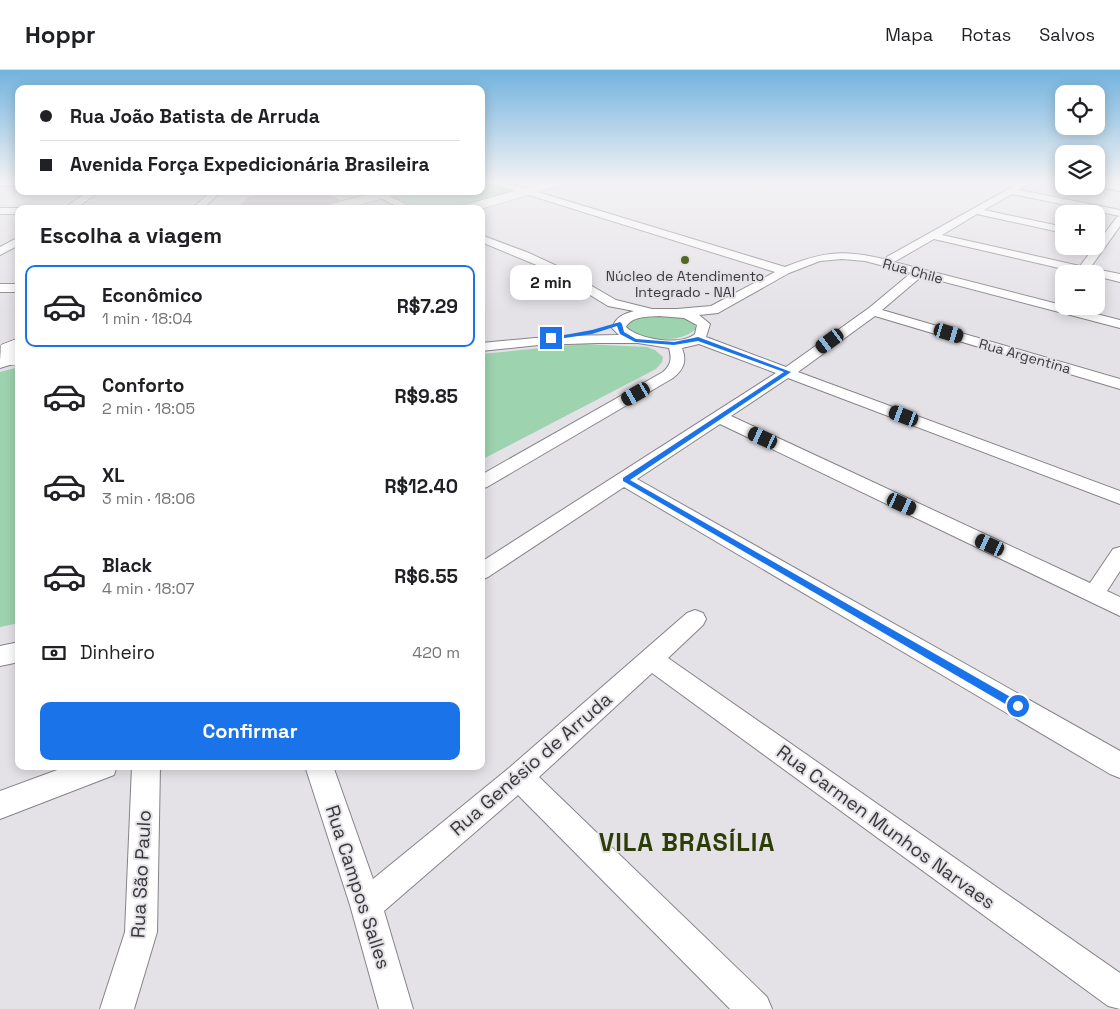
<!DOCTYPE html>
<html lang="pt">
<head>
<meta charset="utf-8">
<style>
  body { margin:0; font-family:"Space Grotesk",sans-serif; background:#f2f2f2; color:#202124; height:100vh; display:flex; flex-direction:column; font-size:19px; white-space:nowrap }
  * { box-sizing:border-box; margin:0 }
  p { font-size:16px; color:#757577 }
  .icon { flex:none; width:28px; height:28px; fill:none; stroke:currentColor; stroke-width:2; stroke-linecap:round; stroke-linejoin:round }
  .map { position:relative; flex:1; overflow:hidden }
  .details { position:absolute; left:15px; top:135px; width:470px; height:565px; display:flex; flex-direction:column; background:#fff; border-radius:10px; box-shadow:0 2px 12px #0003 }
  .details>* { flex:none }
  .guide { position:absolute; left:15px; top:15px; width:470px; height:110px; border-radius:10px; box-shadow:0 2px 12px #0003; display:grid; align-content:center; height:110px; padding:0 25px; background:#fff }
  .buttons { position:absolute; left:1055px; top:15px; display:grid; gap:10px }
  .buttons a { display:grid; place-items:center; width:50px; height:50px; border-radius:10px; background:#fff; box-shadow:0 2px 12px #0003; font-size:25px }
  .end { position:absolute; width:22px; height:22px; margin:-11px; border:6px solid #1a73e8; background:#fff; box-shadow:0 0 0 2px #fff }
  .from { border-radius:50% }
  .bubble { position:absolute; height:35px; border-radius:10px; background:#fff; box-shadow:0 2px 12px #0003; font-size:16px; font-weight:600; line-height:35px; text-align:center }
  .car { position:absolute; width:15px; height:30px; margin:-15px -8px; border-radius:6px; box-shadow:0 0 4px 1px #0007; background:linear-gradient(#222 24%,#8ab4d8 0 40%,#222 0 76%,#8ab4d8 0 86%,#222 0) }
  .guide b { display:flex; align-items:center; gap:18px; height:48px; font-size:19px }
  .guide b+b { border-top:1px solid #e0e0e0 }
  .guide i { width:12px; height:12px; background:#202124 }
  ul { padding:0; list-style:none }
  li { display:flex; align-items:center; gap:15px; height:82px; margin:0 10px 8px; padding:0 15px; border:2px solid transparent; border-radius:10px }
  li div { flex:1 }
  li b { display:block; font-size:19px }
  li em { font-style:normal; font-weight:600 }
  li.active { border-color:#1a73e8 }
  li>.icon { width:45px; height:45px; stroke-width:1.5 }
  h2 { padding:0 25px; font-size:22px; line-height:60px }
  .pay { display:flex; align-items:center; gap:12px; height:55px; padding:0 25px; font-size:19px }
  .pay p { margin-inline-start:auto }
  .cta { display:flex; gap:10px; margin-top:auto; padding:10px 25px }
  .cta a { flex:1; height:58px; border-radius:10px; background:#1a73e8; color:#fff; font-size:20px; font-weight:600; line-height:58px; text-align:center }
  header { display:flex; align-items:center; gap:30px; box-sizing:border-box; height:70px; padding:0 25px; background:#fff; border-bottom:1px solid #e0e0e0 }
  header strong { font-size:24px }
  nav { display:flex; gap:28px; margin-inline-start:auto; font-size:18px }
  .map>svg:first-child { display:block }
</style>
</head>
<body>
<header>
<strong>Hoppr</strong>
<nav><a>Mapa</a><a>Rotas</a><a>Salvos</a></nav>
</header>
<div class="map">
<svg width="1120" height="939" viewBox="0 0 1120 939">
  <rect width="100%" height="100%" fill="#e5e2e7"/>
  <g fill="#9ed3af">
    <polygon points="481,112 490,112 514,121 459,139 421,139 393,127 395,124 412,121 481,121"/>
    <path d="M663,245L686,248L695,253L696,259C679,274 649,270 629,263L625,255C636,246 649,246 663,245Z"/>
    <polygon points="582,274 647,277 655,280 663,287 662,292 656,299 481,390 481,284"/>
    <polygon points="19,297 19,553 0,557 0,302"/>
  </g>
  <polygon fill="#bdb7ba" stroke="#a39da0" points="256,121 318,121 339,130 324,134 321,138 317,139 304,139 299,137 238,138"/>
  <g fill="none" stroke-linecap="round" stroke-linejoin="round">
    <defs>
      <g id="street">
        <rect x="0" y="112" width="19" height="4"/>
        <path d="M493,112H505L785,197C823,182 842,179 883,189L1021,112H1031L1019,120L1120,140V146L1012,124L984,140L1064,157V163L977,144L942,165L1080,196L1117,147L1120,146V156L1090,198L1120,204V212L1096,206V204H1074L1076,202L934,169L894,192L1120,250V258L922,206L882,240L1120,309V319L875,246L798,302L1120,421V434L788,308L731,346L1090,513L1113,479L1120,477V501L1107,521L1120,527V546L720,354L637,409L1120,681V708L1110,704L624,417L488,507L481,510V492L776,303L699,274L682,278C687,291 684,299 673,308L487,417L481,419V405L663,302C671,295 672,289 669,278L638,273H597L539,275L481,281V273L558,266L619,265L612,258C616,247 623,244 634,241L608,236L551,201L481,172V165L529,183L559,197L616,230L652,239H677L711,236L775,202L494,114ZM842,189L865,191L911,203L869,238L786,297L706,267L710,254L699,245L718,243L789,203L820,191ZM659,246L684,248L697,255L695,264C681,276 639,270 626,257C632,246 647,247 659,246Z"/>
        <polygon points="1096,112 1120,115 1120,121 1095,116 1096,116"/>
        <polygon points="89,121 100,121 75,139 63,139"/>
        <polygon points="212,121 222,121 202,139 191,139"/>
        <polygon points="367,121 379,121 415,139 402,139"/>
        <polygon points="0,138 19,138 21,139 19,139 19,144 0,144"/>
        <polygon points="19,167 19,175 0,185 0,177"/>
        <rect x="0" y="214" width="19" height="8"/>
        <polygon points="14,285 19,286 19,292 0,298 0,289"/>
        <polygon points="695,540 703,543 706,549 703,555 668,588 1120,903 1120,939 1108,936 652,603 539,707 767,927 772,939 730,939 518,725 384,841 413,939 379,939 350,835 305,696 333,696 373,809 509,698 687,543"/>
        <polygon points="19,572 19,592 0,596 0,576"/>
        <polygon points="68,696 117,696 114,705 0,749 0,721"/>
        <polygon points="132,696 160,696 157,862 134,939 100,939 125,862"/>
      </g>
      <g id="secondary">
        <polygon points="546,112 564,112 562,115 481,139 460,139 461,136"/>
        <polygon points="380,121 401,121 399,124 345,139 323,139 324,136"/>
        <polygon points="19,268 19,281 16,283 19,283 19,295 11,295 0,291 1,275"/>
      </g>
    </defs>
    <use href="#street" stroke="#858387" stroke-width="2"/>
    <use href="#secondary" stroke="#858387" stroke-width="1"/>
    <use href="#street" fill="#fff" fill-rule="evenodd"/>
    <use href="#secondary" fill="#fff" fill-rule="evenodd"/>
  </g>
  <linearGradient id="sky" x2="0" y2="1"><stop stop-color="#72b3de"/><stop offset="0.46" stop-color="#f3f2f4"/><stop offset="1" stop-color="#f3f2f4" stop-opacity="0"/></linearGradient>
  <rect width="1120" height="243" fill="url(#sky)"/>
  <polygon fill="#1a73e8" points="620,252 622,254 624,262 636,269 674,272 698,267 791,302 630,410 1021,633 1023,636 1021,639 1014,639 623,411 623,408 784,302 698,271 674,275 635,272 620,264 617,256 592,264 551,270 548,268 592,260"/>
  <circle fill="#51691a" stroke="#e5e2e7" stroke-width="2" cx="685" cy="190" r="5"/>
  <g text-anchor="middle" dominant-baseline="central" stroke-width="4" stroke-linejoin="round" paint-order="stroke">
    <g font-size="14" fill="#39383a" stroke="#e5e2e7">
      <text transform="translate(913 201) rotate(15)">Rua Chile</text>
      <text transform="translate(1025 286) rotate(16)">Rua Argentina</text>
    </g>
    <g font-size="14" fill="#39383a" stroke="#e5e2e7">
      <text x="685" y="206">Núcleo de Atendimento<tspan x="685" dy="16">Integrado - NAI</tspan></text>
    </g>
    <g font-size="19" fill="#39383a" stroke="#e5e2e7">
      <text transform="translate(531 694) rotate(-41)">Rua Genésio de Arruda</text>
      <text transform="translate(886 757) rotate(36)">Rua Carmen Munhos Narvaes</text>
      <text transform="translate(141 804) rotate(-87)">Rua São Paulo</text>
      <text transform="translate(358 817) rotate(72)">Rua Campos Salles</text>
    </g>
    <g font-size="25" font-weight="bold" letter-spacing="1" fill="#2c3d05" stroke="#e5e2e7">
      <text x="687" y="772">VILA BRASÍLIA</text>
    </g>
  </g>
</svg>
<div class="buttons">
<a><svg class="icon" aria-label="locate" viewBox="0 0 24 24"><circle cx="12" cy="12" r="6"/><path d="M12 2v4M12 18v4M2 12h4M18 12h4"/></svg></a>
<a><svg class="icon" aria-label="layers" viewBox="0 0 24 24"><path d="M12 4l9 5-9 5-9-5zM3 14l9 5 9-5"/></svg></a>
<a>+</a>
<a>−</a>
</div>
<i class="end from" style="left:1018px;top:636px"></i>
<i class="end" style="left:551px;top:268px"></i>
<div class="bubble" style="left:510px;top:195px;width:82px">2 min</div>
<i class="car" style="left:949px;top:263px;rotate:107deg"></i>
<i class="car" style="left:830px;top:271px;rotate:234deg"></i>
<i class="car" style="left:636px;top:324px;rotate:240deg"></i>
<i class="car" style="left:904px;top:346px;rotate:291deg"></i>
<i class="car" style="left:763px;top:368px;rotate:295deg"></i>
<i class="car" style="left:902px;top:434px;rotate:115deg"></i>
<i class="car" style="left:990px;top:475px;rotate:295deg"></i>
<div class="guide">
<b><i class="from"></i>Rua João Batista de Arruda</b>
<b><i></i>Avenida Força Expedicionária Brasileira</b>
</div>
<section class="details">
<h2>Escolha a viagem</h2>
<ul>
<li class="active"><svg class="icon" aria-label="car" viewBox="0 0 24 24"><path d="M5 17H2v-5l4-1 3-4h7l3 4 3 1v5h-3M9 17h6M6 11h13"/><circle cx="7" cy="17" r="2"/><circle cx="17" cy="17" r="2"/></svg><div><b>Econômico</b><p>1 min · 18:04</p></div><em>R$7.29</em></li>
<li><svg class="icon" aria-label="car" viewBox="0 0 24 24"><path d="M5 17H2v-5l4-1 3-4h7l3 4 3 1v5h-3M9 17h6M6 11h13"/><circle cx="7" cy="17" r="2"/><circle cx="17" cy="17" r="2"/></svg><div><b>Conforto</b><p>2 min · 18:05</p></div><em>R$9.85</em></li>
<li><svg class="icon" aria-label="car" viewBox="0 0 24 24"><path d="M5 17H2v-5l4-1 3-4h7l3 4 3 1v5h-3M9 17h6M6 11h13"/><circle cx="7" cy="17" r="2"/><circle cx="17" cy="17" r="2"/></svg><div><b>XL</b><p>3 min · 18:06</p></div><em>R$12.40</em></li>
<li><svg class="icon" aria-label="car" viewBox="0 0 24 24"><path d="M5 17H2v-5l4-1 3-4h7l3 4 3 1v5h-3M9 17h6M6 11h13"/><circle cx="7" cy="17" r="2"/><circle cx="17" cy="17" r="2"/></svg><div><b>Black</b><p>4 min · 18:07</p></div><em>R$6.55</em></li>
</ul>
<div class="pay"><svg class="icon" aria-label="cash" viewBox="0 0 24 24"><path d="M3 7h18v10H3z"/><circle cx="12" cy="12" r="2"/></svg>Dinheiro<p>420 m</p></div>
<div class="cta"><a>Confirmar</a></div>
</section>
</div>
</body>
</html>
